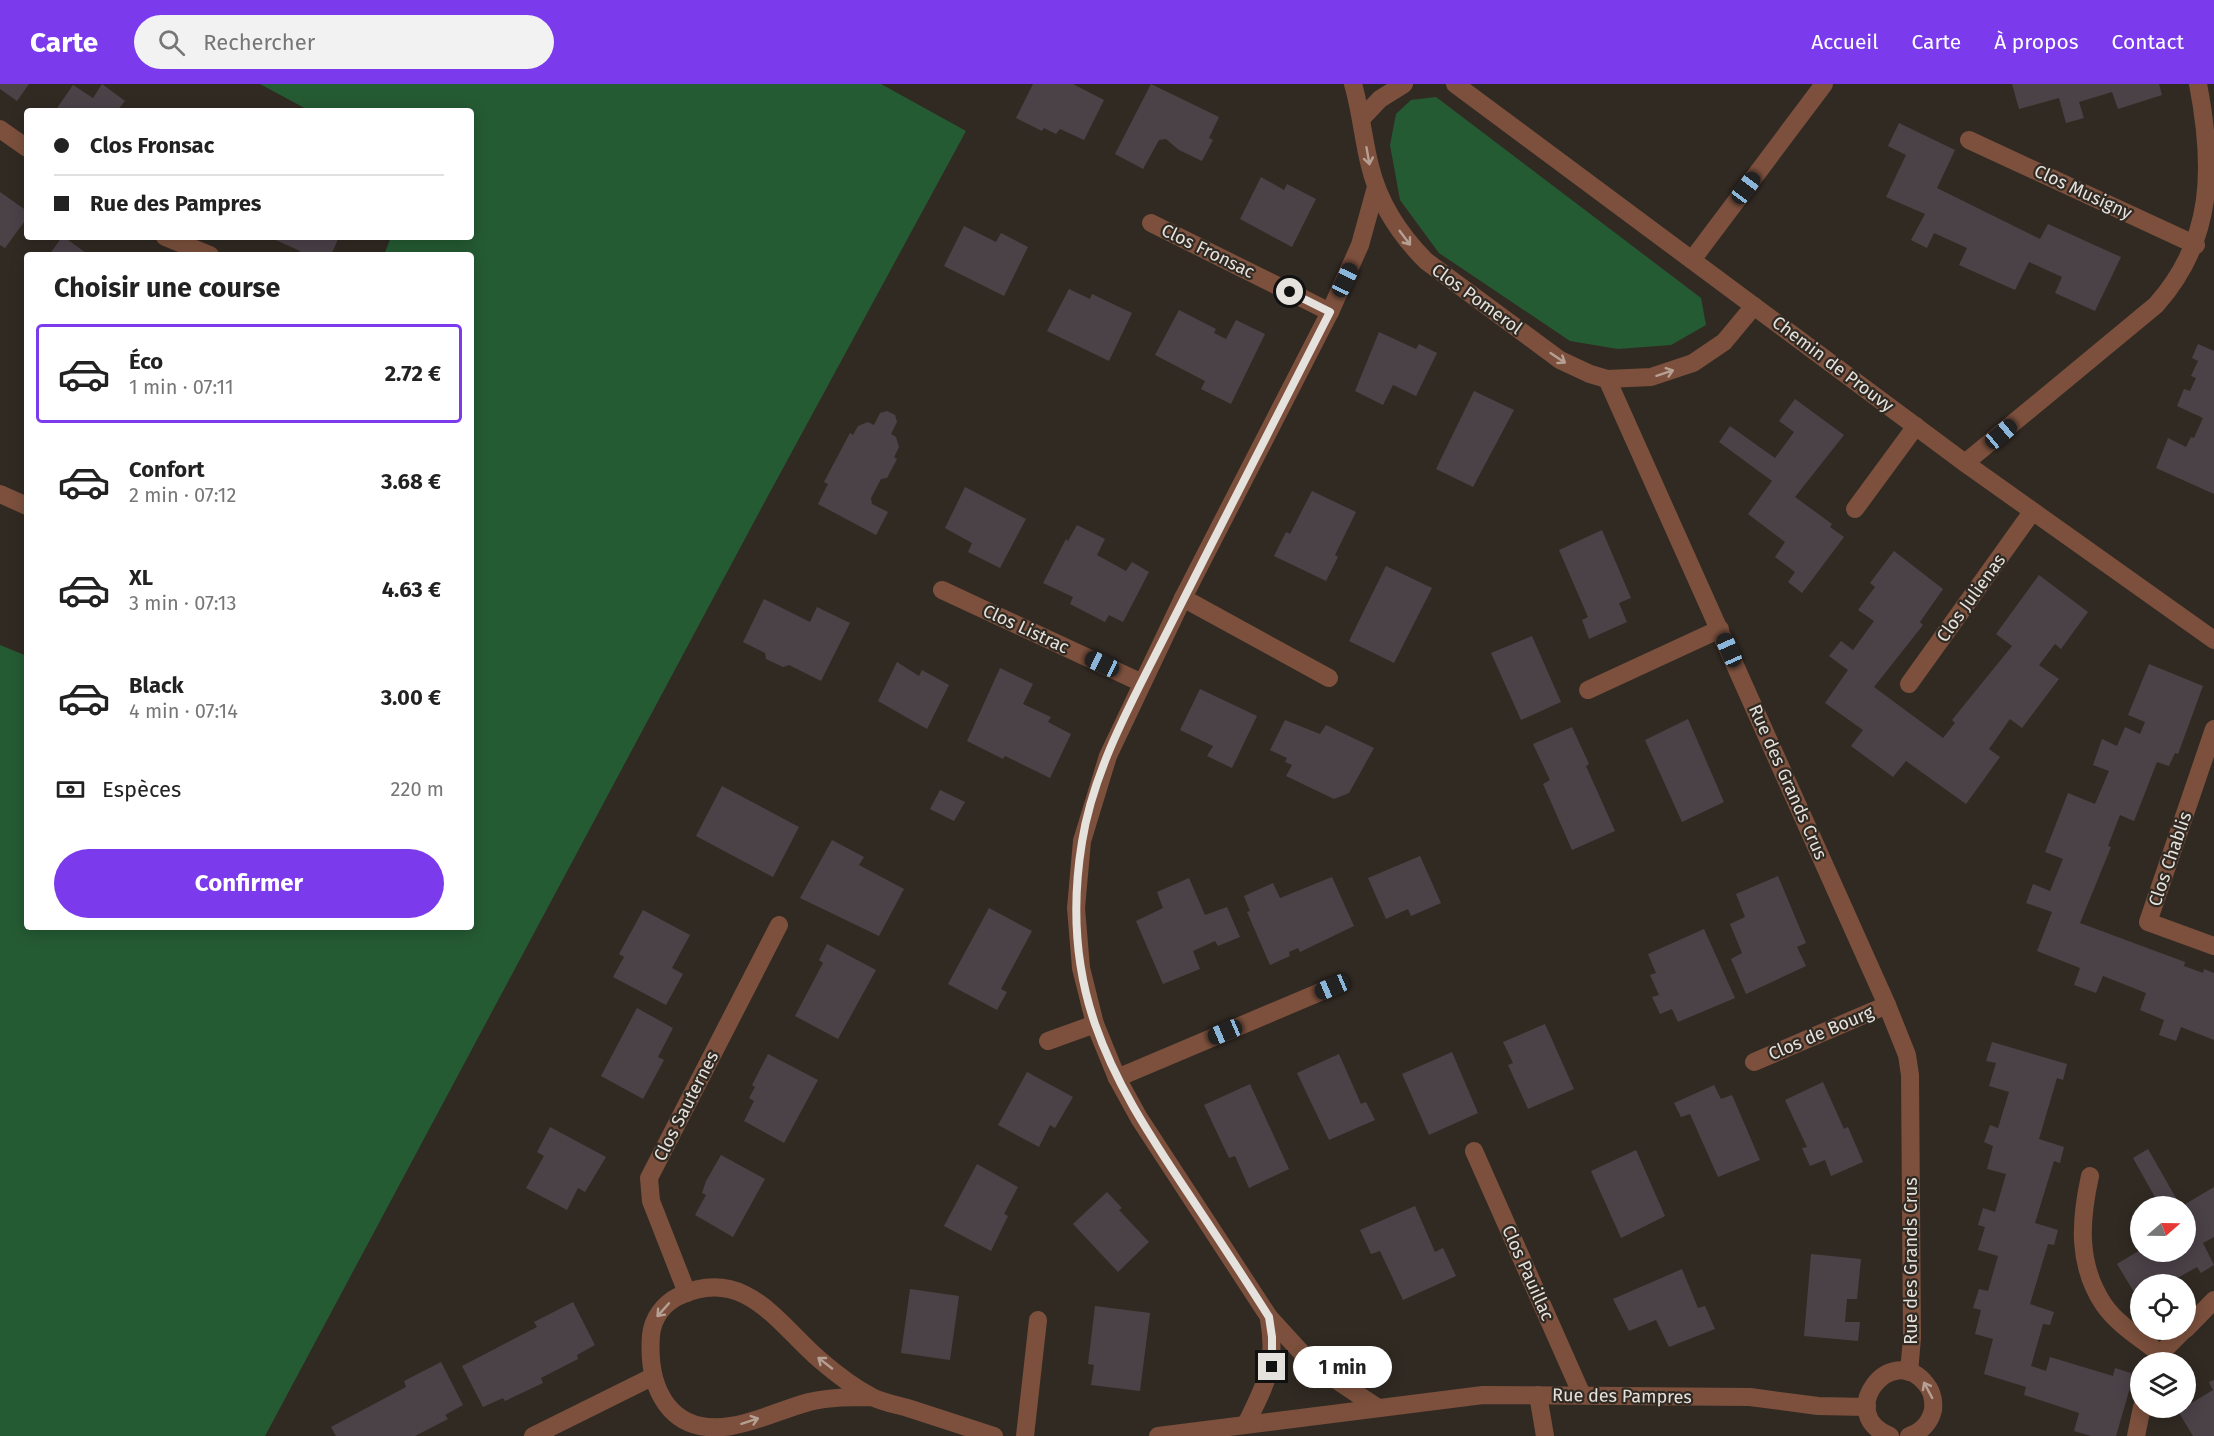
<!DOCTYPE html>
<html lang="fr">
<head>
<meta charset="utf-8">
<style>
  body { margin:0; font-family:"Fira Sans",sans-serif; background:#f2f2f2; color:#222; height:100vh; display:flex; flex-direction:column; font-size:22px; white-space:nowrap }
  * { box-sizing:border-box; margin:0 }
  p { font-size:20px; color:#767676 }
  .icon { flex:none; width:33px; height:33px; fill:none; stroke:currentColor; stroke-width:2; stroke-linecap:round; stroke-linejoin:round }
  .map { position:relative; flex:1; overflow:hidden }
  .side { position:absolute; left:24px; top:168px; width:450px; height:678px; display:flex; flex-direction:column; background:#fff; border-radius:6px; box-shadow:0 3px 15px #0003 }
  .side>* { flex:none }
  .hud { position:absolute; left:24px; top:24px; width:450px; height:132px; border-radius:6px; box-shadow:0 3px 15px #0003; display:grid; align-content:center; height:132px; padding:0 30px; background:#fff }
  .needle { width:39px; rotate:70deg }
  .fabs { position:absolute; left:2130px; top:1112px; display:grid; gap:12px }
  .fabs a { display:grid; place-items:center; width:66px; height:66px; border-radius:50%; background:#fff; box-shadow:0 3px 15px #0003; font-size:30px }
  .end { position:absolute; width:27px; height:27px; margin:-14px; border:8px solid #e5e1dc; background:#111; box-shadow:0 0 0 3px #111 }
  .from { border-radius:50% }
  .bubble { position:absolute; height:42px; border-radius:21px; background:#fff; box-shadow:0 3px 15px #0003; font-size:20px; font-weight:700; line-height:42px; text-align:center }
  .car { position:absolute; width:18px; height:36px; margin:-18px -9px; border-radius:8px; box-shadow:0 0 4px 2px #0007; background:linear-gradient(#222 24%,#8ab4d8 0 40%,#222 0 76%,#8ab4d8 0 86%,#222 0) }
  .hud b { display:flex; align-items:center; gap:21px; height:57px; font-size:22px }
  .hud b+b { border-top:2px solid #e0e0e0 }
  .hud i { width:15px; height:15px; background:#222 }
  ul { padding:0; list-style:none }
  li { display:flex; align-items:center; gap:18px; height:99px; margin:0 12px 9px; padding:0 18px; border:3px solid transparent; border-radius:6px }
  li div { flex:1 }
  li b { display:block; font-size:22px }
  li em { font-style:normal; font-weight:700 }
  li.current { border-color:#7c3aed }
  li>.icon { width:54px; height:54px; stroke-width:1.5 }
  h2 { padding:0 30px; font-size:27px; line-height:72px }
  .pay { display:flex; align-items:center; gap:15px; height:66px; padding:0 30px; font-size:22px }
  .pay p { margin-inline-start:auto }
  .primary-button { display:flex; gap:12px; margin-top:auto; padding:12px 30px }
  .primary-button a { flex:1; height:69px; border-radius:36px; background:#7c3aed; color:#fff; font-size:24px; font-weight:700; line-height:69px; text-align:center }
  header { display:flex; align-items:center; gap:36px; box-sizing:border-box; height:84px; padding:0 30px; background:#7c3aed; color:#fff }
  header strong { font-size:28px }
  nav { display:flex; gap:33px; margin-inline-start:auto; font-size:21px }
  .search { width:420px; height:54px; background:#f2f2f2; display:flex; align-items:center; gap:15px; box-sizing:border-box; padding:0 21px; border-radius:33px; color:#767676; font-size:22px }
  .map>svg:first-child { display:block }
</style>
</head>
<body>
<header>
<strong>Carte</strong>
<div class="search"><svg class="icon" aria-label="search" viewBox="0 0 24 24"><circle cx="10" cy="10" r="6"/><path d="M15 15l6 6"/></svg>Rechercher</div>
<nav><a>Accueil</a><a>Carte</a><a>À propos</a><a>Contact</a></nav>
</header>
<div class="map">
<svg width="2214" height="1352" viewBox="0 0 2214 1352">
  <rect width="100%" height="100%" fill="#312a23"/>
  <g fill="#255b33">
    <polygon points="260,0 881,0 966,47 763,421 265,1352 0,1352 0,561 27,572 27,843 471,843 471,171 384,171 391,153 471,153 471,27 310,27"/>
    <polygon points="1436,13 1701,214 1706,241 1671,261 1618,265 1570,257 1439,169 1400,116 1390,61 1396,30 1411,16"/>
  </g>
  <g fill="#4b4248">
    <polygon points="0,0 29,0 17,17 0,5"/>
    <polygon points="102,0 125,17 117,27 55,27 73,1 93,14"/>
    <polygon points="1033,0 1073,0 1104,16 1084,56 1060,45 1056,50 1044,44 1042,47 1016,34"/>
    <polygon points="1151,0 1219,33 1209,54 1213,56 1202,77 1179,66 1166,55 1159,56 1143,85 1115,70"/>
    <polygon points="2012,0 2159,0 2162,11 2118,25 2112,8 2079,18 2084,34 2066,39 2059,14 2019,25"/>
    <polygon points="1899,39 1955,66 1937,104 2040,155 2048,140 2121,173 2095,227 2055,209 2062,193 2029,178 2015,206 1959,181 1967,164 1934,149 1927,164 1911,156 1925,130 1886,113 1906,71 1888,62"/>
    <polygon points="1261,93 1284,106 1287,100 1316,115 1292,163 1240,135"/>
    <polygon points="0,108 27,127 27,134 5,164 0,161"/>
    <polygon points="964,142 996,158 1001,149 1028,163 1004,212 944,182"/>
    <polygon points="62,153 64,153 89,171 49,171"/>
    <polygon points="269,153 339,153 331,171 298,171 300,167"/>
    <polygon points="1069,205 1090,215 1092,210 1132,229 1109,277 1047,247"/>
    <polygon points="1179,226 1216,245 1214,249 1226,255 1236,236 1265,250 1231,320 1201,305 1205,297 1155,271"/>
    <polygon points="1379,248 1416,265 1419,260 1437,269 1416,312 1393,301 1383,321 1355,307"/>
    <polygon points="2198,260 2214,267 2214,410 2156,384 2168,354 2186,363 2191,353 2194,354 2203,334 2177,322 2184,305 2190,307 2196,294 2191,292 2198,277 2192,274"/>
    <polygon points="1474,307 1514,326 1473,403 1436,385"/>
    <polygon points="1795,315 1844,351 1795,413 1832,440 1830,443 1844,453 1802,509 1788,498 1795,488 1775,473 1785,458 1748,430 1772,397 1719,358 1730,342 1775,374 1794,348 1779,337"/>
    <polygon points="887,327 895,331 897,338 891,350 896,353 899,363 894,373 897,375 887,394 881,395 871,414 872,420 888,428 876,451 818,420 828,400 824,398 850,349 853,351 858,342 868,338 874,341 880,329"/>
    <polygon points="965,403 1026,435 1000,484 968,468 972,459 945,444"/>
    <polygon points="1312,407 1356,428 1335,471 1338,473 1326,497 1274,472 1286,448 1290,450"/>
    <polygon points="1077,441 1105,455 1097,471 1126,487 1132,478 1149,488 1123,538 1109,531 1105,538 1070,520 1073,513 1043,499 1066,455 1068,457"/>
    <polygon points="1602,446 1631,514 1619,519 1627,538 1589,555 1582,536 1588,533 1559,466"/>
    <polygon points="1894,467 1943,505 1920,538 1923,541 1874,603 1943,654 1955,639 1952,636 2012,562 1996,550 2039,491 2088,528 2061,565 2055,560 2039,581 2059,595 2022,644 2010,635 1989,665 2000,673 1966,720 1906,677 1893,693 1851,662 1863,646 1825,619 1848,586 1829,572 1841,557 1853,566 1874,537 1858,526 1875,503 1870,499"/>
    <polygon points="1386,482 1432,504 1394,579 1349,557"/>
    <polygon points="764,515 810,538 817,523 850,539 821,597 789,581 783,583 766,575 765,569 743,558"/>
    <polygon points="1532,552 1561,618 1521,636 1491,569"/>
    <polygon points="897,578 919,592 922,586 949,601 927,645 878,617"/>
    <polygon points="2149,580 2203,602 2178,670 2175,669 2169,682 2157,678 2134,737 2120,731 2108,762 2111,763 2080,839 2185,878 2184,882 2203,889 2204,885 2214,889 2214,956 2181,943 2176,957 2159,951 2164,936 2140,926 2146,909 2103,892 2096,909 2074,901 2080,884 2037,867 2052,828 2026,819 2033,800 2050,807 2063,775 2045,768 2068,709 2095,720 2109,687 2093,681 2102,655 2117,662 2125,643 2140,650 2145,638 2128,631"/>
    <polygon points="1000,584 1033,600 1023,620 1051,633 1048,638 1071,650 1050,694 1005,672 1003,675 967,657"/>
    <polygon points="1200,605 1257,632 1232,684 1207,672 1213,662 1180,646"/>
    <polygon points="1688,635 1724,718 1682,738 1645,656"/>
    <polygon points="1285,636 1320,650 1326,641 1374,664 1349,709 1334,715 1286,692 1292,681 1285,678 1287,674 1270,666"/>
    <polygon points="1572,643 1589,680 1586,682 1615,747 1572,766 1543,700 1550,696 1533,660"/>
    <polygon points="722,702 799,743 773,793 696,752"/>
    <polygon points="940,706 965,718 954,737 930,725"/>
    <polygon points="832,756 864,773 859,781 904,805 879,852 800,814"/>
    <polygon points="1420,772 1441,819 1411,832 1408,825 1386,835 1368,794"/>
    <polygon points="1778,792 1806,859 1797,863 1806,882 1746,910 1731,875 1742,869 1730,840 1745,833 1736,810"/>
    <polygon points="1332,793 1354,842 1300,868 1298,864 1289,868 1290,872 1270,881 1247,828 1250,827 1244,812 1273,799 1280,814"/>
    <polygon points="1189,794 1205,831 1227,823 1240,853 1218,862 1215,857 1193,867 1200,885 1163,900 1136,837 1163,824 1157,808"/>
    <polygon points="989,824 1032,847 1001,905 1007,908 997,926 948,900"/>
    <polygon points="643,826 690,851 672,884 683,890 666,921 613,893 624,873 619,870"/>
    <polygon points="1704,845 1735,914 1678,938 1672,925 1660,930 1652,913 1659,911 1650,891 1656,889 1648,870"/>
    <polygon points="827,860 876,886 838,955 795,932 823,879 819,876"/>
    <polygon points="637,924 673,944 658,973 664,976 643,1015 601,992"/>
    <polygon points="1545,940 1574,1005 1528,1025 1508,981 1513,979 1503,958"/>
    <polygon points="1992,958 2067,980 2063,996 2057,994 2039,1055 2064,1063 2060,1079 2054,1077 2035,1139 2058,1146 2054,1161 2048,1160 2030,1220 2054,1228 2050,1241 2043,1240 2031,1282 2046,1287 2050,1273 2113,1292 2115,1284 2134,1290 2116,1352 2091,1352 2074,1347 2079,1329 2024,1311 2026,1303 1984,1290 1993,1255 1975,1250 1981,1226 1973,1224 1979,1205 1988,1207 1998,1172 1978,1166 1985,1143 1978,1141 1983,1124 1995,1128 2006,1090 1987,1085 1993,1062 1984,1058 1990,1041 1998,1044 2009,1008 1989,1002 1996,979 1986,977"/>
    <polygon points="1452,968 1478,1029 1429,1051 1402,990"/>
    <polygon points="768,970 818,996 784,1059 744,1037 754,1017 749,1014 755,1003 752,1001"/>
    <polygon points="1339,970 1361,1020 1366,1018 1375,1036 1329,1056 1297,989"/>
    <polygon points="1027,988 1073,1013 1055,1044 1050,1041 1039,1063 998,1041"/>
    <polygon points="1823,998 1844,1045 1848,1043 1863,1078 1831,1092 1825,1076 1810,1082 1802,1064 1807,1063 1785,1016"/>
    <polygon points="1250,1000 1289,1085 1249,1104 1235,1072 1229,1074 1204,1021"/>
    <polygon points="1714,1001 1721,1015 1732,1011 1760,1076 1718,1093 1690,1030 1681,1033 1674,1019"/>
    <polygon points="550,1043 606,1073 585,1108 578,1104 567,1126 526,1104 544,1072 537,1068"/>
    <polygon points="2148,1065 2176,1114 2181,1122 2160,1122 2133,1074"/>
    <polygon points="1636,1066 1665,1132 1621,1154 1591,1087"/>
    <polygon points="721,1071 765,1095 733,1153 695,1131 706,1111 702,1109 706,1097"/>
    <polygon points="977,1080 1018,1103 1004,1130 1008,1132 991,1167 944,1142"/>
    <polygon points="2214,1103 2214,1153 2203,1159 2214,1181 2201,1189 2197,1183 2167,1200 2140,1200 2140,1218 2117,1180 2140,1166 2186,1167 2186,1122 2182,1122"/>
    <polygon points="1107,1108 1122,1124 1119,1126 1149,1158 1118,1188 1073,1140"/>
    <polygon points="1415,1122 1435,1168 1443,1164 1456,1192 1403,1216 1380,1167 1371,1170 1360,1146"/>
    <polygon points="1811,1170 1861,1175 1857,1215 1847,1215 1845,1238 1860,1238 1858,1257 1804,1252"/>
    <polygon points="1682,1185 1698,1224 1705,1222 1715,1245 1669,1263 1656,1236 1629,1247 1613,1215"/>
    <polygon points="910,1205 959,1212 950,1276 901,1269"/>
    <polygon points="573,1218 595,1261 577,1271 578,1275 541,1294 543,1299 505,1317 503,1314 483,1323 462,1282 537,1243 534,1238"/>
    <polygon points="1095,1222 1150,1229 1140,1307 1091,1301 1094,1281 1088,1280"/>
    <polygon points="441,1278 463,1321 445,1331 448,1335 415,1352 336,1352 331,1343 406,1303 404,1297"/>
    <polygon points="2214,1296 2214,1352 2193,1352 2178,1327 2213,1306 2209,1298"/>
  </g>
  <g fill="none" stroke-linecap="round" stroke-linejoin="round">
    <g stroke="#7c503d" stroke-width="18">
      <polyline points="0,45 27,64"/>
      <polyline points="1969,56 2196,161"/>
      <polyline points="1151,139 1330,228"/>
      <polyline points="165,153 210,171"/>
      <polyline points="1692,176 1824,0"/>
      <path d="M1965,379L2156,221C2214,156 2214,83 2198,0"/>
      <polyline points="0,410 27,422"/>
      <polyline points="942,506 1142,599"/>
      <polyline points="1183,514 1329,594"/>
      <polyline points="1588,606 1720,545"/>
      <polyline points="2214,645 2148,838 2214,862"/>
      <polyline points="1754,978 1887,921"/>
      <polyline points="1117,994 1332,903"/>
      <polyline points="1474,1067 1582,1311"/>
      <path d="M2090,1092C2080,1137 2077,1181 2104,1221C2118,1241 2142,1255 2160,1270L2154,1278"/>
      <polyline points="687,1209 651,1117 649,1094 779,841"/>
      <polyline points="2186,1245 2214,1216"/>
      <polyline points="2160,1270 2185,1245"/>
      <polyline points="533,1352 652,1293"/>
      <polyline points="1025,1352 1038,1236"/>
      <polyline points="2136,1352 2142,1323"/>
    </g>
    <g stroke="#7c503d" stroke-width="18">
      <path d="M1353,0C1361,27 1363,55 1370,82C1379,119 1399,150 1426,177L1560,276L1590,290L1607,295L1651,293L1693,279L1724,258L1754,222"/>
      <polyline points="1455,0 1965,379 2214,556"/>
      <polyline points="1362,34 1380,15 1404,0"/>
      <polyline points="1376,103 1360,161 1330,228 1183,514 1108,672 1082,757 1076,824 1081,884 1095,940 1117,994 1139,1034 1269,1233 1311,1279 1378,1324"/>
      <polyline points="1607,295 1887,921 1907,971 1910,991 1912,1254 1909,1288"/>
      <polyline points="1855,425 1916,342"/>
      <polyline points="1909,600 2032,428"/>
      <polyline points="1048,957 1095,940"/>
      <polyline points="1538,1311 1545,1352"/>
      <path d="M872,1313C851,1313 830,1313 809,1318C783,1325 757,1338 731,1342C669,1352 647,1304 651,1251C653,1234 663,1220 679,1212C745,1181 778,1240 820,1276C835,1289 855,1304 872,1313C884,1319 899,1321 911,1325C939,1334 966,1343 994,1352"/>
      <path d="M1246,1340C1266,1299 1277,1282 1269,1235"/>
      <polyline points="1158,1352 1483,1311 1750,1313 1818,1322 1867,1323"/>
      <path d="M1890,1352C1834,1330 1891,1256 1926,1300C1932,1307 1934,1316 1933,1326C1930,1339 1921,1348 1909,1352"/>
    </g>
  </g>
  <defs><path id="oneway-shaft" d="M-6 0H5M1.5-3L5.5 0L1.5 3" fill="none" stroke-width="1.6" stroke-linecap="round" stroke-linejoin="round" transform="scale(1.5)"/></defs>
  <g stroke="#b6a094">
    <use href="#oneway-shaft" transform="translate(1368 72) rotate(80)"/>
    <use href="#oneway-shaft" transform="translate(1405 154) rotate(53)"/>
    <use href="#oneway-shaft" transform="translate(1558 274) rotate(34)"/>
    <use href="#oneway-shaft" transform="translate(1665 289) rotate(-18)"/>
    <use href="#oneway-shaft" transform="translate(663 1226) rotate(132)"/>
    <use href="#oneway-shaft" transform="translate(825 1279) rotate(-142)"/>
    <use href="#oneway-shaft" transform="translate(1928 1306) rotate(-118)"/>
    <use href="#oneway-shaft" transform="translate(750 1337) rotate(-18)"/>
  </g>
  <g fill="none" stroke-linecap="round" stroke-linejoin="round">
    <path stroke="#e5e1dc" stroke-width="8" d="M1272,1283V1253L1269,1233C1240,1187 1210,1142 1180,1097C1147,1047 1115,998 1095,940C1075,882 1072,819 1082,758C1094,682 1136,610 1170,542C1223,437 1277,332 1330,228L1290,208"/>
  </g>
  <g text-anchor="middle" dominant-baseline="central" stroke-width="4.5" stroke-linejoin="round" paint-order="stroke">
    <g font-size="18" fill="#e5e1dc" stroke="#312a23">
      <text transform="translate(2083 108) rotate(25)">Clos Musigny</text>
      <text transform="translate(1208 167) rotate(26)">Clos Fronsac</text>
      <text transform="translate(1477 215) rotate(36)">Clos Pomerol</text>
      <text transform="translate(1833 280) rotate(37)">Chemin de Prouvy</text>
      <text transform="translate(1971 514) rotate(-54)">Clos Julienas</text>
      <text transform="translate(1026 545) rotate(25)">Clos Listrac</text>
      <text transform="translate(1788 698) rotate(66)">Rue des Grands Crus</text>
      <text transform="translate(2170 775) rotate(-71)">Clos Chablis</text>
      <text transform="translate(1821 949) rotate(-23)">Clos de Bourg</text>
      <text transform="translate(686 1022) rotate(-63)">Clos Sauternes</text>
      <text transform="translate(1911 1177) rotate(-90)">Rue des Grands Crus</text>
      <text transform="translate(1528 1189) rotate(66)">Clos Pauillac</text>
      <text transform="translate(1622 1312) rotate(1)">Rue des Pampres</text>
    </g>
  </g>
</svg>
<div class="fabs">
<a><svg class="needle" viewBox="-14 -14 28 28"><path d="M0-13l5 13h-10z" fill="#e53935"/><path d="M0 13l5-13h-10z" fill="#767676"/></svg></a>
<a><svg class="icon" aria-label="locate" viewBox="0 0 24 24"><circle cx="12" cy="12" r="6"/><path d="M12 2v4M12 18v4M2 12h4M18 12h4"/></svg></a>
<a><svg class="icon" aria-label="layers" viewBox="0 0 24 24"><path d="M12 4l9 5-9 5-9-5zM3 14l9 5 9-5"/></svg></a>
</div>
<i class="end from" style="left:1290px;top:208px"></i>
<i class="end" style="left:1272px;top:1283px"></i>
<div class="bubble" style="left:1293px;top:1262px;width:99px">1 min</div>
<i class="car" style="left:1746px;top:104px;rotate:37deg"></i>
<i class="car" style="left:1345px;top:196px;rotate:25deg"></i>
<i class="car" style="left:2001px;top:350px;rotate:50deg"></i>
<i class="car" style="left:1729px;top:566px;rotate:336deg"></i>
<i class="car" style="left:1102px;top:580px;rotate:295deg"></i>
<i class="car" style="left:1332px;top:903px;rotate:247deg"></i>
<i class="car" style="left:1225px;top:948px;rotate:247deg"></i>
<div class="hud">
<b><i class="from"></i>Clos Fronsac</b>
<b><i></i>Rue des Pampres</b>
</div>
<section class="side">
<h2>Choisir une course</h2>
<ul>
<li class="current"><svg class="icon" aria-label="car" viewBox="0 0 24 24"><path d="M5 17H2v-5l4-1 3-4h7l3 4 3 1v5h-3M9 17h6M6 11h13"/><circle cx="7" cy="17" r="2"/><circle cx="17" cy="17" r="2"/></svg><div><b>Éco</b><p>1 min · 07:11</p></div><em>2.72 €</em></li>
<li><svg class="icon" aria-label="car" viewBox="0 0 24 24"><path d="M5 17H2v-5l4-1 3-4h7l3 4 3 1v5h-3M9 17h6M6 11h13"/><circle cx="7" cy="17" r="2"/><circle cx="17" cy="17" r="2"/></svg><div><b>Confort</b><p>2 min · 07:12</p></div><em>3.68 €</em></li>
<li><svg class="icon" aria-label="car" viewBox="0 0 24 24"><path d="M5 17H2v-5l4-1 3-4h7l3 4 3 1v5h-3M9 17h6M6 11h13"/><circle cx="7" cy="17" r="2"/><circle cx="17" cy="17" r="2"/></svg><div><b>XL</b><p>3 min · 07:13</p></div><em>4.63 €</em></li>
<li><svg class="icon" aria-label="car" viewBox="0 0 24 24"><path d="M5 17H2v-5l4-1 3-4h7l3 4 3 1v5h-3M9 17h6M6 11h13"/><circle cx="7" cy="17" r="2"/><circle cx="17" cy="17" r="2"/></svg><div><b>Black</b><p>4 min · 07:14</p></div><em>3.00 €</em></li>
</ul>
<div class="pay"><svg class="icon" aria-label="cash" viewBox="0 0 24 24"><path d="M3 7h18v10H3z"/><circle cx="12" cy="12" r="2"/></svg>Espèces<p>220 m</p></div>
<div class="primary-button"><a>Confirmer</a></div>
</section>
</div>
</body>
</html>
